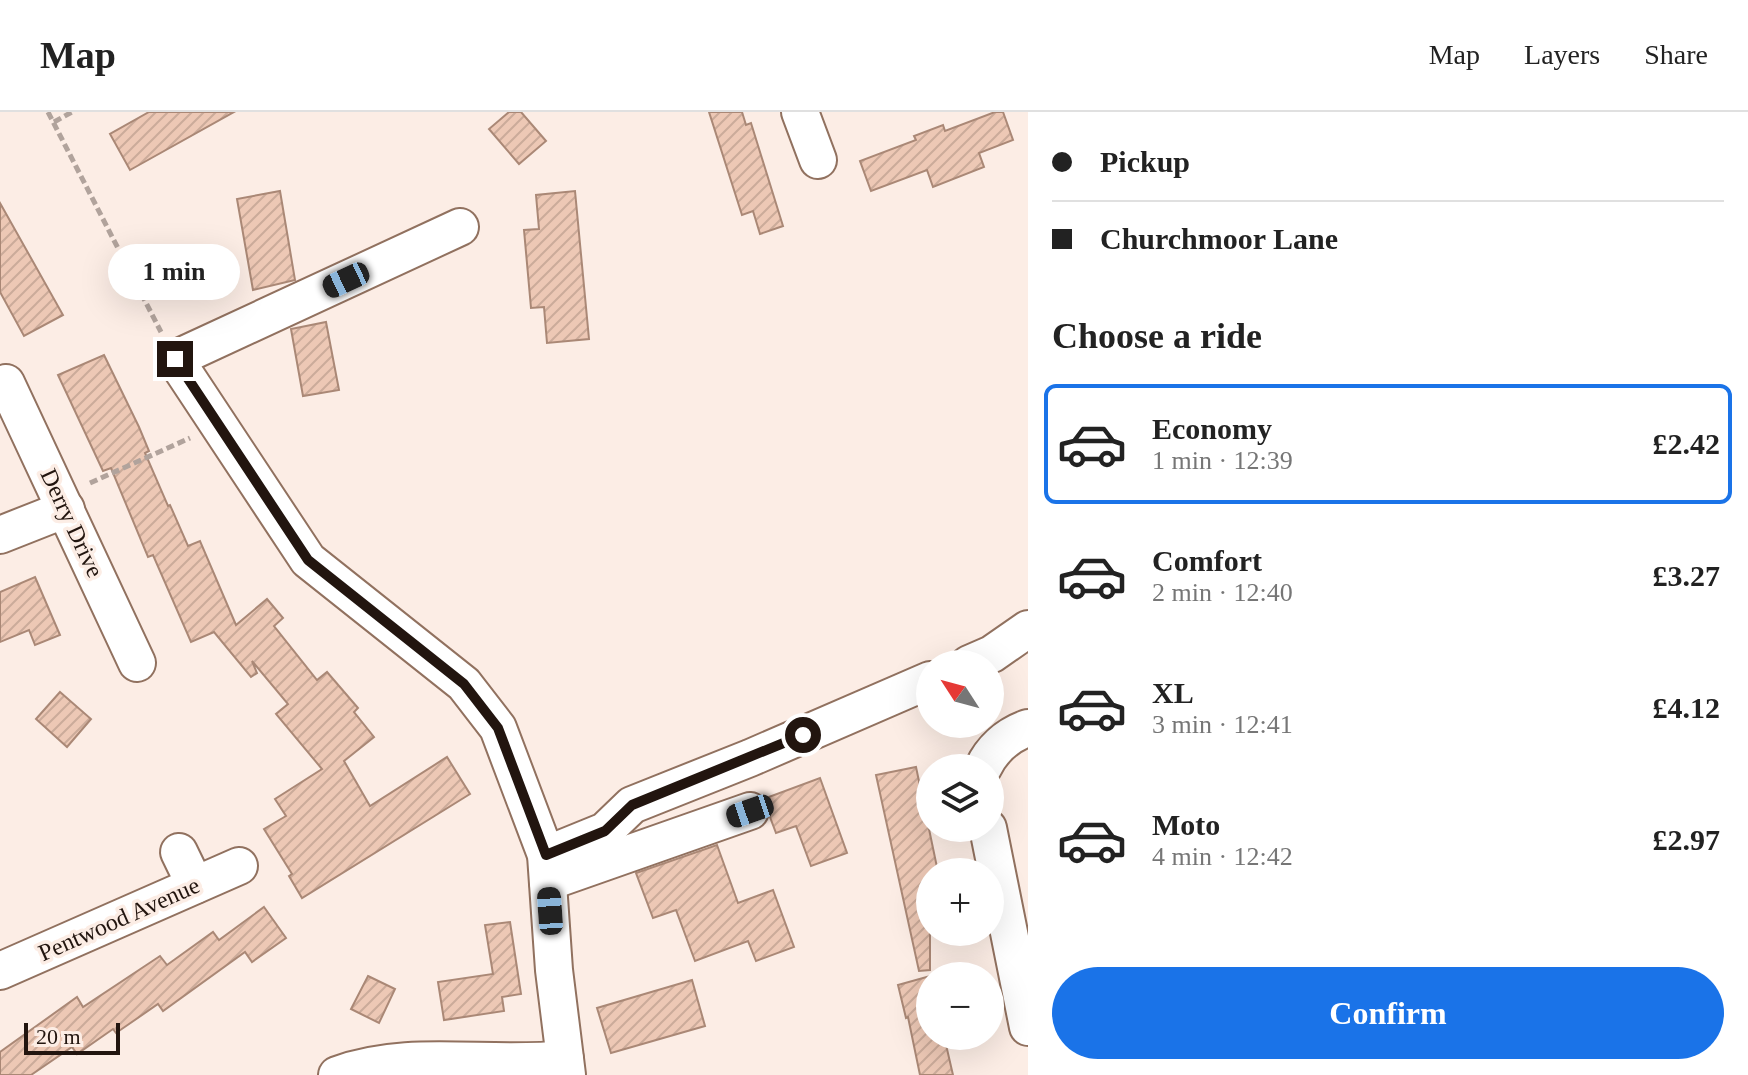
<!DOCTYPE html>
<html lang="en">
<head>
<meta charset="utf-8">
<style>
  body { margin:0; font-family:Georgia,serif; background:#f2f2f2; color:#222; height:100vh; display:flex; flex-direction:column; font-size:30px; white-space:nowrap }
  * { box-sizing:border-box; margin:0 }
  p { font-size:26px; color:#767676 }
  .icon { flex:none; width:44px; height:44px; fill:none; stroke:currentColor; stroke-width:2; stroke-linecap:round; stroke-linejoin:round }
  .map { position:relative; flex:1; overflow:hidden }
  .details { display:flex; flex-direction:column; background:#fff; width:720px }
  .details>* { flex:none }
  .banner { display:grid; align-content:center; height:176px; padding:0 24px; background:#fff }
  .needle { width:52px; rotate:306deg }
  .buttons { position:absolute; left:916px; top:538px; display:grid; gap:16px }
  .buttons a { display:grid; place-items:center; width:88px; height:88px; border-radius:50%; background:#fff; box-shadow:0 8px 32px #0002; font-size:40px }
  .scale { position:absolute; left:24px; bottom:20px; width:96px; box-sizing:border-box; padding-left:8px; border:4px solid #22150f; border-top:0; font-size:22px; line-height:28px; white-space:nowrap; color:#22150f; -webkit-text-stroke:6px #fcede5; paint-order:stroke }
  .end { position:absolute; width:36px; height:36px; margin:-18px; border:10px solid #22150f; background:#fff; box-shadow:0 0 0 4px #fff }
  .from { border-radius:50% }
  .bubble { position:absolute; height:56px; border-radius:28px; background:#fff; box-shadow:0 8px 32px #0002; font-size:26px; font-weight:700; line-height:56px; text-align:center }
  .car { position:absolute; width:24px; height:48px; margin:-24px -12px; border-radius:10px; box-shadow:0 0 6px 2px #0007; background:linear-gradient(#222 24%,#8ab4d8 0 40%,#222 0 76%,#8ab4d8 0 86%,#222 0) }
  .banner b { display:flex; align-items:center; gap:28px; height:76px; font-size:30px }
  .banner b+b { border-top:2px solid #e0e0e0 }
  .banner i { width:20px; height:20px; background:#222 }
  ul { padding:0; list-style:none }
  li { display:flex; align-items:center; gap:24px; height:120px; margin:0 16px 12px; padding:0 8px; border:4px solid transparent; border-radius:12px }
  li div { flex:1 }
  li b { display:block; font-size:30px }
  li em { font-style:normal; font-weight:700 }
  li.selected { border-color:#1a73e8 }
  li>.icon { width:72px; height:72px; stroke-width:1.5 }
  h2 { padding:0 24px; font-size:36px; line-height:96px }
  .action { display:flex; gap:16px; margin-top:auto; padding:16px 24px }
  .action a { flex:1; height:92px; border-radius:48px; background:#1a73e8; color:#fff; font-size:32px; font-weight:700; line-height:92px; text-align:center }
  header { display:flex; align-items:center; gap:48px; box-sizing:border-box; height:112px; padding:0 40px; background:#fff; border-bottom:2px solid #e0e0e0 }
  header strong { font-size:38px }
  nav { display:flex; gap:44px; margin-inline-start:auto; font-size:28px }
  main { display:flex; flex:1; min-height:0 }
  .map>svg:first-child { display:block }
</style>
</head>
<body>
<header>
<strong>Map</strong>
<nav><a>Map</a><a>Layers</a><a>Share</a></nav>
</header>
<main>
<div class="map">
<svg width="1028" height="963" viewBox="0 0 1028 963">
  <defs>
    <pattern id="building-hatch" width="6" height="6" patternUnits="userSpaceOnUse" patternTransform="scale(2)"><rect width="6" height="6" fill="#edc8b5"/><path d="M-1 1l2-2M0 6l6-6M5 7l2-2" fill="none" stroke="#cbab9a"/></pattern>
  </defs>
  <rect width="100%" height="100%" fill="#fcede5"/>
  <g fill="url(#building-hatch)" stroke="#aa8876" stroke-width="2">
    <polygon points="149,0 234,0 130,58 110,22"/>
    <polygon points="509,0 521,0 546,29 519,52 489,17"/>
    <polygon points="709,0 742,0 746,13 751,11 783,114 760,122 753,99 742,103"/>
    <polygon points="995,0 1003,0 1013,28 979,41 984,55 933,75 927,58 871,79 860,49 916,28 914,24 943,13 945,19"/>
    <polygon points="280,79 295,168 253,178 237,87"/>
    <polygon points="575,79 589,227 547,231 544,195 531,196 524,118 539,117 536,83"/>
    <polygon points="0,91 63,203 24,224 0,180"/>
    <polygon points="326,210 339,278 303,284 291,217"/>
    <polygon points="104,243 139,315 149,339 145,341 168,394 170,393 188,434 200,429 236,513 267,487 283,506 274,514 317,568 327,560 358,596 354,600 374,625 344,649 370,694 447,645 470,682 302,786 289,764 292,762 264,717 286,704 275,687 322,657 276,602 288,592 252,549 257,561 251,565 214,520 191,530 153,443 148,445 111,356 103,359 58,263"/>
    <polygon points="35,465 60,523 35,533 29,518 0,530 0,480"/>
    <polygon points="60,580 91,607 67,635 36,607"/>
    <polygon points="916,655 938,760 930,760 930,858 919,859 876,663"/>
    <polygon points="820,666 847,741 811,754 796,714 776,721 770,705 770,693 766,686"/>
    <polygon points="717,733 738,791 773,778 794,835 756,849 748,829 695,849 676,798 653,806 636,761"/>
    <polygon points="264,795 286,826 252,850 245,840 163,899 158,892 116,921 113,917 77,942 72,935 31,963 0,963 0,940 77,885 83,895 160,844 167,853 213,820 219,828"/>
    <polygon points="510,810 521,882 502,885 504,899 444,908 438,870 493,862 485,813"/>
    <polygon points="368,864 395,877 379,911 351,897"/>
    <polygon points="930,864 930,924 944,924 953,963 920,963 908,905 906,906 898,873"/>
    <polygon points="692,868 705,914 611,941 597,896"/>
  </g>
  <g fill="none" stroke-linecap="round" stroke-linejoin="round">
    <defs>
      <g id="minor">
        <polyline points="800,0 818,48"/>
        <polyline points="460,115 175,247 308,448 464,572 498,616 546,743 554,858 567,963"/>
        <polyline points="6,271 137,551"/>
        <polyline points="0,423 66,397"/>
        <polyline points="969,552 992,542 1028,517"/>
        <path d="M983,656C992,637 1008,623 1028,616"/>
        <polyline points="988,716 1028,915"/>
        <polyline points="179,740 195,773"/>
        <polyline points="546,743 605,719 632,693 750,646 930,568"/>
        <polyline points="548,770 750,699"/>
        <polyline points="0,859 239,754"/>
        <path d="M337,963C409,936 489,956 565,947"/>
      </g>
    </defs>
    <use href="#minor" stroke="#91715f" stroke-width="40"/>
    <g stroke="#b1a39c" stroke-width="5" stroke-dasharray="8 4" stroke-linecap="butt">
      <polyline points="48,0 161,220"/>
      <polyline points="54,10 72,0"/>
      <polyline points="90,371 190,326"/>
    </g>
    <use href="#minor" stroke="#fff" stroke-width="36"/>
  </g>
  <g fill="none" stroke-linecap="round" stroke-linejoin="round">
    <polyline stroke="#22150f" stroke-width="10" points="175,247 308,448 464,572 498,616 546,743 605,719 632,693 803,623"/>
  </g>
  <g text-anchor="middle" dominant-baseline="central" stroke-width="7" stroke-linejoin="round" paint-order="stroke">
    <g font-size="24" fill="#22150f" stroke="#fcede5">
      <text transform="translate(72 411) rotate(65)">Derry Drive</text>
      <text transform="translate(119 807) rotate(-24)">Pentwood Avenue</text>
    </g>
  </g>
</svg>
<div class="buttons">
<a><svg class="needle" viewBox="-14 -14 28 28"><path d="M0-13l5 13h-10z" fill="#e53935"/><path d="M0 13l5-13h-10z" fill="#767676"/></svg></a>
<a><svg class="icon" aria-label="layers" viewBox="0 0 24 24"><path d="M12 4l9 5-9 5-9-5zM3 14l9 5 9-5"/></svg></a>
<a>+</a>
<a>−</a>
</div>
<div class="scale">20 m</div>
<i class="end from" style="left:803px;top:623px"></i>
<i class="end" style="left:175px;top:247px"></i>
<div class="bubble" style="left:108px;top:132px;width:132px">1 min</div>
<i class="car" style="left:346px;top:168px;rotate:245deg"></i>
<i class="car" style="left:750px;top:699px;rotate:251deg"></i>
<i class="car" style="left:550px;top:799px;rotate:356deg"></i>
</div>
<section class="details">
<div class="banner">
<b><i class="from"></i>Pickup</b>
<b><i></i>Churchmoor Lane</b>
</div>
<h2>Choose a ride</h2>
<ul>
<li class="selected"><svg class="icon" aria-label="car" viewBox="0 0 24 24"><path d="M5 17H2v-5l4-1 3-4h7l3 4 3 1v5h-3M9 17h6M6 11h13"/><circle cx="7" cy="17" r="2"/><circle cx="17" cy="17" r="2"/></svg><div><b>Economy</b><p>1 min · 12:39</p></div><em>£2.42</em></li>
<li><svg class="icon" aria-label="car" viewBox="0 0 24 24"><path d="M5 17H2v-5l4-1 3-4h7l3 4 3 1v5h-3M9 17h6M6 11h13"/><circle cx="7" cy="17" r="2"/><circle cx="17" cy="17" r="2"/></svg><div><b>Comfort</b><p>2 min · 12:40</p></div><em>£3.27</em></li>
<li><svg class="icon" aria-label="car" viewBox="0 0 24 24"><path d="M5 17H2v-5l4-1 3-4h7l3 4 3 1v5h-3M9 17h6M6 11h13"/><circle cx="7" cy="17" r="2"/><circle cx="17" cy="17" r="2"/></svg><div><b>XL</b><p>3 min · 12:41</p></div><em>£4.12</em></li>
<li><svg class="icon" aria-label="car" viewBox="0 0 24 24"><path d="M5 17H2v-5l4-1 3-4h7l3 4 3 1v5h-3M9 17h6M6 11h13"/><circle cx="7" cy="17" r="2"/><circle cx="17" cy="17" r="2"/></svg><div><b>Moto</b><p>4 min · 12:42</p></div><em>£2.97</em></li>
</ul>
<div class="action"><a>Confirm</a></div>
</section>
</main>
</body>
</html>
